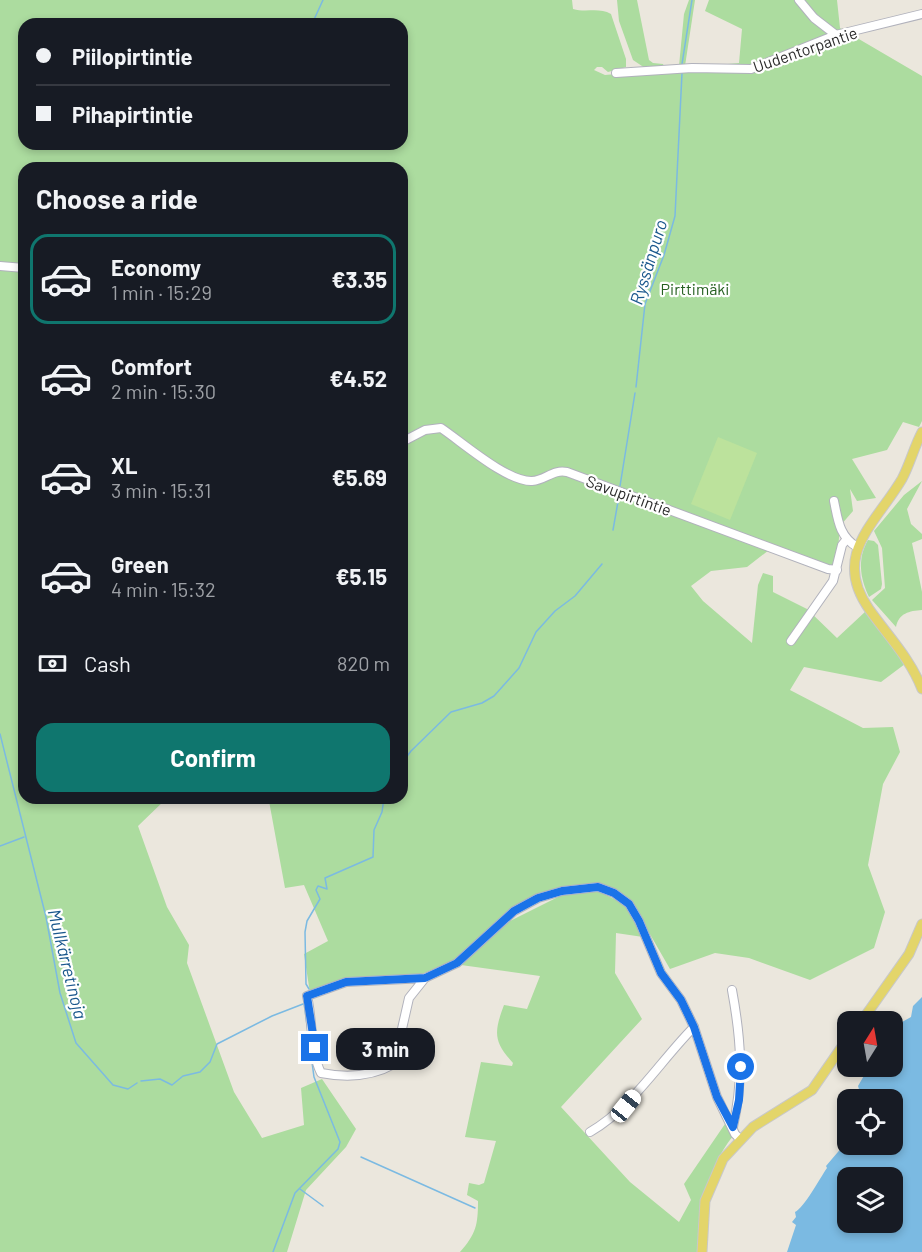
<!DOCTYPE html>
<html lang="en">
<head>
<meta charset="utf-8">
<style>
  body { margin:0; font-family:Barlow,sans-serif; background:#242831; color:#f1f3f6; height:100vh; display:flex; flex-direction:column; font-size:22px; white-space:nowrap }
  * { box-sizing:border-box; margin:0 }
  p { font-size:20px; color:#9ea1a6 }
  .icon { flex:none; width:33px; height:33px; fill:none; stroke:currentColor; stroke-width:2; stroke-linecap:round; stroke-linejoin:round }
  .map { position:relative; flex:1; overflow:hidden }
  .details { position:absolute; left:18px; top:162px; width:390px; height:642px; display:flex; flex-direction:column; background:#171b24; border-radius:18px; box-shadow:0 3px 9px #0003 }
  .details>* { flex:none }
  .guide { position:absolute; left:18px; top:18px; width:390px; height:132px; border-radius:18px; box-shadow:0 3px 9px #0003; display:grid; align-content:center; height:132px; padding:0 18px; background:#171b24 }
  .needle { width:39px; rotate:11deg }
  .fabs { position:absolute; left:837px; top:1011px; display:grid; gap:12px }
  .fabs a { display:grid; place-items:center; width:66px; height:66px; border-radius:12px; background:#171b24; box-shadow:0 3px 9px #0003; font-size:30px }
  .end { position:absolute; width:27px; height:27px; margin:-14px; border:8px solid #1a73e8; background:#fff; box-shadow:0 0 0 3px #fff }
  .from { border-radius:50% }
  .bubble { position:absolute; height:42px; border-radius:18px; background:#171b24; box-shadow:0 3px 9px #0003; font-size:20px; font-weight:700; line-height:42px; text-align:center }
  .car { position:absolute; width:18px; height:36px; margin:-18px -9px; border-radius:8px; box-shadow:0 0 4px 2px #0007; background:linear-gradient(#fff 24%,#345 0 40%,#fff 0 76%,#345 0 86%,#fff 0) }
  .guide b { display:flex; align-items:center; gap:21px; height:57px; font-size:22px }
  .guide b+b { border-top:2px solid #363941 }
  .guide i { width:15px; height:15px; background:#f1f3f6 }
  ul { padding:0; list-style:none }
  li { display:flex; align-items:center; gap:18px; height:90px; margin:0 12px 9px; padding:0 6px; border:3px solid transparent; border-radius:18px }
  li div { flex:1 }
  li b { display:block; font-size:22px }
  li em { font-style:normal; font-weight:700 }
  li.current { border-color:#0f766e }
  li>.icon { width:54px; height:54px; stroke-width:1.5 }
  h2 { padding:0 18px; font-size:27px; line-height:72px }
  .pay { display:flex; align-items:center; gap:15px; height:66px; padding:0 18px; font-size:22px }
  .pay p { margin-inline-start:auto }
  .button { display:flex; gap:12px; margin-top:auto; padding:12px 18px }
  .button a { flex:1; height:69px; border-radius:18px; background:#0f766e; color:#fff; font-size:24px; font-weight:700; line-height:69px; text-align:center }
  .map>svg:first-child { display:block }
</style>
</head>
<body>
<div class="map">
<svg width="922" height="1252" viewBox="0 0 922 1252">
  <rect width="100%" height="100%" fill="#ebe7dd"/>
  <g fill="#acdc9f" fill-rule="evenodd">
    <path d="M0,0H572L573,9C586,13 599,7 611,14L626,59V67L608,72L602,67H597L594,70L605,75L739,63L742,29L705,11L709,0H837L840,28L922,76V421L919,427L903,422L887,450L852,459L876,498L857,501L850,489L853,511L840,526L836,573L769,550L747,567L711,571L691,586L703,601L752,643L758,585L763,573L773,576V592L807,609L837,638L866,611L905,664L881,682L804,667L790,690L863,728L893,727L900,752L883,784L868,865L885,912L874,948L810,980L749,958L715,953L670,969L632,903L601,885L565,887L539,893L516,905L456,959L422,974L347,979L310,993L304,954L328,941L304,885L285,888L269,801L261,798H402V168H24V798H167L138,826L167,907L189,945L187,963L234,1092L262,1138L304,1125L301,1088L322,1079L356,1129L346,1147L306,1190L287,1252H0ZM24,24H402V144H24Z"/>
    <polygon points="617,0 637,0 649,60 653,63 663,64 664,67 645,68 633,60 619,21"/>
    <polygon points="689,0 695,0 685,66 679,66 684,14"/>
    <path d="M922,481L907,509L911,524L922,534V539L912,543L922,592V610C909,611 899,613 896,627L872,600L885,588L882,548L874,531L904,495Z"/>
    <path d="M868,540L874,541L878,545L882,584L881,589L869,597C860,578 857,559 868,540Z"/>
    <path d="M598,891L626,905L643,937L616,933L615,973L642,1019L561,1107L630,1182L679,1222L691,1200L684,1184L727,1121L733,1136C705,1171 703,1207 699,1252H460C476,1234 478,1225 478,1201L467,1195L469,1183L479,1185L484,1183L496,1141L465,1137L481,1062L512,1066L513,1063C493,1041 494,1032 504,1005L527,1009L540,976L461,965L510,921L562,895Z"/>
  </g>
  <polygon fill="#bce29c" points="718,437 757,453 730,520 691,504"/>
  <path fill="#7bbae2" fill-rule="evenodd" d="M922,997V1252H787L796,1225L792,1222L796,1217L795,1212C804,1208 820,1178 827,1168L826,1166L843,1146L842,1124L847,1119L848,1144H892V1100L856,1099L861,1096L858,1086L869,1067L892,1066L893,1027L911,1017L913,1006ZM848,1178H892V1222H848Z"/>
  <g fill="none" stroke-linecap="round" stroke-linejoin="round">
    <g stroke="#7bbae2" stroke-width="1.5">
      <polyline points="312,24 323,0"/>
      <polyline points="682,64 692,0"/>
      <polyline points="636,387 645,304 664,255 675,216 682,73"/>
      <polyline points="620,486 635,393"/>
      <polyline points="613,530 619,496"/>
      <polyline points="402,648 405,646"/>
      <polyline points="0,734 46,917 60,993 76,1043 113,1085 128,1089 137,1083"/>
      <polyline points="402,763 411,751 451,712 482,703 494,696 519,668 536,632 555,611 575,596 602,564"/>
      <polyline points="0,846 24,837"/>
      <polyline points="309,989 306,984 305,932 307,921 320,899 316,890 318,886 327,889 325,878 373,857 374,830 382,812 384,798"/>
      <polyline points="141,1081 160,1079 172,1085 183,1076 200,1072 210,1062 217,1044 272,1016 303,1004"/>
      <polyline points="361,1157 475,1208"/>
      <polyline points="300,1189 323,1206"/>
      <polyline points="273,1252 295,1193 338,1149 340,1142 314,1077 304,1003"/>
    </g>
    <defs>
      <g id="minor">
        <polyline points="799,0 814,18 836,35"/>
        <polyline points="616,73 692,68 751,69 836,35 922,14"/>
        <polyline points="0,266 24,268"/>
        <path d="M402,442L425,430L441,428C462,442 507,482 532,481C546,480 553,469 567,472L828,569L837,570"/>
        <path d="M834,501C838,520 839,536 857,547"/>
        <polyline points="791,641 833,581 842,545 846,540"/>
        <path d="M425,978L409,998L394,1064C371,1077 347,1078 321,1073C310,1051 313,1021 307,996L346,982L425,978L457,963L514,911L538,898L562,891L598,887L614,893L629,904L639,921L661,973L681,1000L694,1027L717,1097L735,1134L740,1139"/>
        <path d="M732,990C741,1039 744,1078 733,1127"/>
        <path d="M590,1132C633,1107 660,1061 694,1027"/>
      </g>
      <g id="major">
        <path d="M922,432C914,447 910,464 902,479C876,523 831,555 869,609C888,636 910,658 922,689"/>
        <polyline points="861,1022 909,954 922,924"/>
        <polyline points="702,1252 705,1201 723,1159 753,1127 812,1090 848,1038"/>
      </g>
    </defs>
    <use href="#minor" stroke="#b1b2bc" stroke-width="10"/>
    <use href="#major" stroke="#c8c8c8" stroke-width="11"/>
    <use href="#minor" stroke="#fff" stroke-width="8"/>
    <use href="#major" stroke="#e3d56a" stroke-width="9"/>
  </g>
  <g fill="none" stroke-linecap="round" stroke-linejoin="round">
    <polyline stroke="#1a73e8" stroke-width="8" points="315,1048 307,996 346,982 425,978 457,963 514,911 538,898 562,891 598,887 614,893 629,904 639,921 661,973 681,1000 694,1027 717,1097 733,1127 739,1100 741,1067"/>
  </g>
  <g text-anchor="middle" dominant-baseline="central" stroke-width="4.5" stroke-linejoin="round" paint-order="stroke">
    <g font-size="16" fill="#2a2a2a" stroke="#fff">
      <text transform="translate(805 49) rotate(-19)">Uudentorpantie</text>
      <text transform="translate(629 495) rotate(20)">Savupirtintie</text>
    </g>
    <g font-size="16" fill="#266021" stroke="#fff">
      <text x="695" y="288">Pirttimäki</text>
    </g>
    <g font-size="18" font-style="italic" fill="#1b588d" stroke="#fff">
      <text transform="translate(648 262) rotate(-73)">Ryssänpuro</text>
      <text transform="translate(68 964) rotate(76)">Mullkärretinoja</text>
    </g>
  </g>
</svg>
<div class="fabs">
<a><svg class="needle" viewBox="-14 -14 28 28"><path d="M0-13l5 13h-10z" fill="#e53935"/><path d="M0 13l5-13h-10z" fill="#9ea1a6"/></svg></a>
<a><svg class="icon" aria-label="locate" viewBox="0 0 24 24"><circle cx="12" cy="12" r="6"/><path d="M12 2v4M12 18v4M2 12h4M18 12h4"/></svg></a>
<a><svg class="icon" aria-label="layers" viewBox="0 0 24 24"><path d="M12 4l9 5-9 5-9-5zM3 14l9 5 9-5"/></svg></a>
</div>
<i class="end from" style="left:741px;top:1067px"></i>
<i class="end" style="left:315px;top:1048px"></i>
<div class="bubble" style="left:336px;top:1028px;width:99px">3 min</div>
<i class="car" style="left:626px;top:1106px;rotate:39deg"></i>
<div class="guide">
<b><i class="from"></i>Piilopirtintie</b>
<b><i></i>Pihapirtintie</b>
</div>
<section class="details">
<h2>Choose a ride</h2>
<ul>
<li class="current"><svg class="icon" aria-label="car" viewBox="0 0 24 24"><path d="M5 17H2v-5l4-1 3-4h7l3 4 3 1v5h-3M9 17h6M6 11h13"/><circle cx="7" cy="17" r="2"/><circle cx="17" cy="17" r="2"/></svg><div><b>Economy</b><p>1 min · 15:29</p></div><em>€3.35</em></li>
<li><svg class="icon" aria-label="car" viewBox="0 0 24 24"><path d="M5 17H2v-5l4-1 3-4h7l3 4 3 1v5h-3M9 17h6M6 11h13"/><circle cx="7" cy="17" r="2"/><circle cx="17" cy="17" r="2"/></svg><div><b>Comfort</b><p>2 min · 15:30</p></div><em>€4.52</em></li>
<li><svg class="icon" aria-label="car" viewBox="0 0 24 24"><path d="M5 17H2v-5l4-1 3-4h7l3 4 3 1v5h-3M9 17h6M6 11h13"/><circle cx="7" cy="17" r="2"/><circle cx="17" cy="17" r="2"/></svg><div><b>XL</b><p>3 min · 15:31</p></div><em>€5.69</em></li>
<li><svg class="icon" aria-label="car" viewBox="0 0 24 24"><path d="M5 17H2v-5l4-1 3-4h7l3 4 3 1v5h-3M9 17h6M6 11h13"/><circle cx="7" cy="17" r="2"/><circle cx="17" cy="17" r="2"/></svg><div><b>Green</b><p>4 min · 15:32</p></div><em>€5.15</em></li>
</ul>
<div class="pay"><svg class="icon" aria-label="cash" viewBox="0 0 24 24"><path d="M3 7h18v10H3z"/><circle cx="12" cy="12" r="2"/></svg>Cash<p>820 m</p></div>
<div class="button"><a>Confirm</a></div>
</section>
</div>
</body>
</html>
